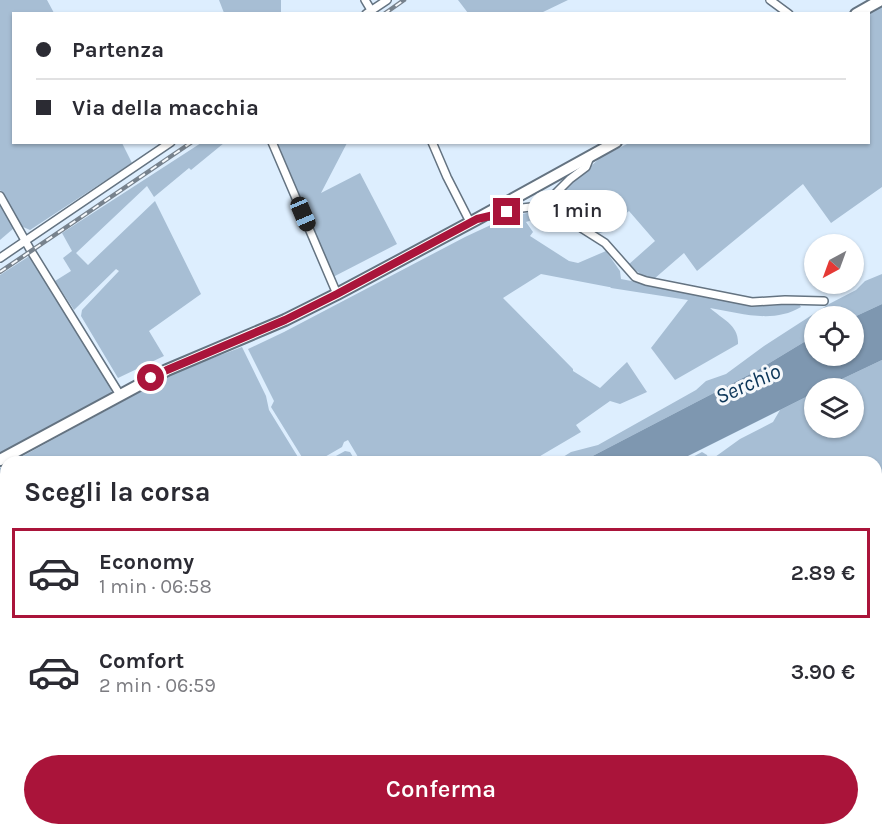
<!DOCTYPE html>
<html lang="it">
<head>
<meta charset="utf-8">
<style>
  body { margin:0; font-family:Karla,sans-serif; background:#f2f2f3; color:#2b2b33; height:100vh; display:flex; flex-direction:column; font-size:22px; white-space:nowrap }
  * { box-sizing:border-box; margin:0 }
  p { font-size:20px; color:#7c7c81 }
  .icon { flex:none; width:33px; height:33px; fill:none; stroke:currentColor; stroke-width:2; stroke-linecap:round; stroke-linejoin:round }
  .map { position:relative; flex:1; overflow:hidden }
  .drawer { position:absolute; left:0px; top:456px; width:882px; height:380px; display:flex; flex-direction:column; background:#fff; border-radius:18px 18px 0 0; box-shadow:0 2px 4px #0004 }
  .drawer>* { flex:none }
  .banner { position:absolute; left:12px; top:12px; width:858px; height:132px; border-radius:0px; box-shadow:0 2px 4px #0004; display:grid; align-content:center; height:132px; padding:0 24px; background:#fff }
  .needle { width:39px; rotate:221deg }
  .fabs { position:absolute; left:804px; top:234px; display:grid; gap:12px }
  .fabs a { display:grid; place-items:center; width:60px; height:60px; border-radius:50%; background:#fff; box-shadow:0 2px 4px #0004; font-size:30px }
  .end { position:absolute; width:27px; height:27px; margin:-14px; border:8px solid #aa143a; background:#fff; box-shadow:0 0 0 3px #fff }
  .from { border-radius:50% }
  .bubble { position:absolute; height:42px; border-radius:21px; background:#fff; box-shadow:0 2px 4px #0004; font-size:20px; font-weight:600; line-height:42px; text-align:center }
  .car { position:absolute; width:18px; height:36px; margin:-18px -9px; border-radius:8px; box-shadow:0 0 4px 2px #0007; background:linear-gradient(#222 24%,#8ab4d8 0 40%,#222 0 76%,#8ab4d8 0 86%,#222 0) }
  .banner b { display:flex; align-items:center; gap:21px; height:57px; font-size:22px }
  .banner b+b { border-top:2px solid #e1e1e2 }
  .banner i { width:15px; height:15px; background:#2b2b33 }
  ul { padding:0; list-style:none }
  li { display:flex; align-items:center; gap:18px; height:90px; margin:0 12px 9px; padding:0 12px; border:3px solid transparent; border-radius:0px }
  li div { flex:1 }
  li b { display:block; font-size:22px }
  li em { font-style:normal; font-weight:600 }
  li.on { border-color:#aa143a }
  li>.icon { width:54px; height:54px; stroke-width:1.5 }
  h2 { padding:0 24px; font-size:27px; line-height:72px }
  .cta { display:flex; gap:12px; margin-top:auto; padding:12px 24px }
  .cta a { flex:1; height:69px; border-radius:36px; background:#aa143a; color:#fff; font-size:24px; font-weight:600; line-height:69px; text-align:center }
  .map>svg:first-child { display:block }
</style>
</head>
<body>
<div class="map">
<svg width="882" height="835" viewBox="0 0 882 835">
  <rect width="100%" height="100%" fill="#ddeefe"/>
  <g fill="#a7bed4">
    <polygon points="0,0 47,0 54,13 14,14 14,142 122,143 132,163 30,230 21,226 0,190"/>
    <polygon points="219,0 281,0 281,13 224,13"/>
    <polygon points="458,0 568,0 541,13 468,13"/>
    <path d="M882,6V187L831,223L803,184L697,271L684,253L654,279L645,277L628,265L655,241L629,211L603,232L597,234L563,212C558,205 558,200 562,192L601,157L629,143L868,142V13Z"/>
    <polygon points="201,143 224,143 191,170 189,168 154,197 147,186 76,253 88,265 155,201 201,294 149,331 164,356 118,378 81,316 82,310 119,271 116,269 74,310 55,281 71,271 63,258 72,251 62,233"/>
    <polygon points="274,143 347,143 321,193 360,173 397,244 333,277"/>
    <polygon points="0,204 14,228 0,240"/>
    <path d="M533,212H542L547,215L526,222L533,232L530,236L569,261L578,263L606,251L620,271L621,279L760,306L799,304L801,307C773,324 740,313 710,308C722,319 739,325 738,344L675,380L651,348L688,300L611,288L610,287H609L541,274L503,298L573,369V371L600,388L627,362L647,392L620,404L610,401L576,425L581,432L530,462H361L348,440L344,442L342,447L316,462H305L271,407L274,401L248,349L284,332L465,237L510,216Z"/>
    <polygon points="31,255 112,389 111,394 37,436 0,455 0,275"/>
    <polygon points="882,274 882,304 854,317 814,316 814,336 758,370 581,462 555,462 571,452 598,445 696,390 706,381 726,374 764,346 829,304 856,290 865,281"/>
    <polygon points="242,347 266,396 269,410 301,462 12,462 178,371"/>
    <polygon points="882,360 882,559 876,556 876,462 715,462 715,457 740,439 773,422 780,410 814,393 814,428 854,428 854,388 823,388"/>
    <polygon points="345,451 350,452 356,462 325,462"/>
    <polygon points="702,452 707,455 709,462 683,462"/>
    <polygon points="6,465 6,628 0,631 0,468"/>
    <polygon points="6,685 6,777 0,781 0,688"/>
    <polygon points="101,830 187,830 175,835 105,835 100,832"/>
    <polygon points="309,830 337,830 326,835 303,835"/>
  </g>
  <g fill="#7e97b0">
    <polygon points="882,304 882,360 823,388 814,388 814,393 676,462 581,462 758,370 814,336 814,356 854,356 854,317"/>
    <polygon points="6,817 6,830 75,830 71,835 0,835 0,819"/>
    <polygon points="259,830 309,830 303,835 254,835"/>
  </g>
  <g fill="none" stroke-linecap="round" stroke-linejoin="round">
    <defs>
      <g id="minor">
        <polyline points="365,0 371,10"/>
        <polyline points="770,0 789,14"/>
        <polyline points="366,14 387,0"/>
        <polyline points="272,142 337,294"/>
        <polyline points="432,142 447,177 470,222"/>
        <polyline points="0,196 31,251 120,395"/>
        <polyline points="547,202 553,210 605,243 635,277 646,281 752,302 785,300 824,301"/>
        <polyline points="489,216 522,208 540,206 547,202 570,179 586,167 590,157"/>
        <polyline points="0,258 171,142"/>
      </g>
      <g id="primary">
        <polyline points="856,14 881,0"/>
        <polyline points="0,460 167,370 285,320 337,294 477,219 616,142"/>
      </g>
    </defs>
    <use href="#minor" stroke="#647381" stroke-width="10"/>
    <use href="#primary" stroke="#647381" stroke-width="14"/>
    <use href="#minor" stroke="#fff" stroke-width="7"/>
    <use href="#primary" stroke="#fff" stroke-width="10"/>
    <defs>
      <g id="rail">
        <polyline points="384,14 404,0"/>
        <polyline points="0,272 192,142"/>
      </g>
    </defs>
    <use href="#rail" stroke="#77828d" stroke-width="4.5"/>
    <use href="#rail" stroke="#f6f9fc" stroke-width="2" stroke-dasharray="7" stroke-linecap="butt"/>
  </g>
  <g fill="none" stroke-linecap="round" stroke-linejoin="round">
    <polyline stroke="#aa143a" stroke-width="8" points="151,378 167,370 285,320 337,294 477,219 507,212"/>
  </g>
  <g text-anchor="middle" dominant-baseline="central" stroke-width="6" stroke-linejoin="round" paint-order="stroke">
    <g font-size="22" font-style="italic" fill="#0b3558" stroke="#f6f9fc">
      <text transform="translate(748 384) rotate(-24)">Serchio</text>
    </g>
  </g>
</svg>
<div class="fabs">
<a><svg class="needle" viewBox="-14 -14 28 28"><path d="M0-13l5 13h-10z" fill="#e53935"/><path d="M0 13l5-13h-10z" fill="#7c7c81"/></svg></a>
<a><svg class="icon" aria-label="locate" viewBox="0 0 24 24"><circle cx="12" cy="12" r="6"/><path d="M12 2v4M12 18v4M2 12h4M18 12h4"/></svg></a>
<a><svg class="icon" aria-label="layers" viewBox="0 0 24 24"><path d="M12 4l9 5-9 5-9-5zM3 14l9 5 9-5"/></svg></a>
</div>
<i class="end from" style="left:151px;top:378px"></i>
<i class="end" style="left:507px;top:212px"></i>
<div class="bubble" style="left:528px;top:190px;width:99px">1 min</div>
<i class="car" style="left:303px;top:214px;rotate:157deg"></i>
<div class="banner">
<b><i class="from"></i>Partenza</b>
<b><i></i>Via della macchia</b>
</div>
<section class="drawer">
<h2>Scegli la corsa</h2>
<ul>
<li class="on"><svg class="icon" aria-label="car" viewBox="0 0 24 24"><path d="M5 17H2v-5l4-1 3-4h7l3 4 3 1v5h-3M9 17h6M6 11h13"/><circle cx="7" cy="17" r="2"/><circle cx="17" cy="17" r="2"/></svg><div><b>Economy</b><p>1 min · 06:58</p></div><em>2.89 €</em></li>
<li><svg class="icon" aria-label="car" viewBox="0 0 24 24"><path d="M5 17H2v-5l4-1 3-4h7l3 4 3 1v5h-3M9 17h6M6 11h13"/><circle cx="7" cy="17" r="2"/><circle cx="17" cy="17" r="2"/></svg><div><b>Comfort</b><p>2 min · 06:59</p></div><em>3.90 €</em></li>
</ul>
<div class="cta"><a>Conferma</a></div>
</section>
</div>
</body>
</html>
